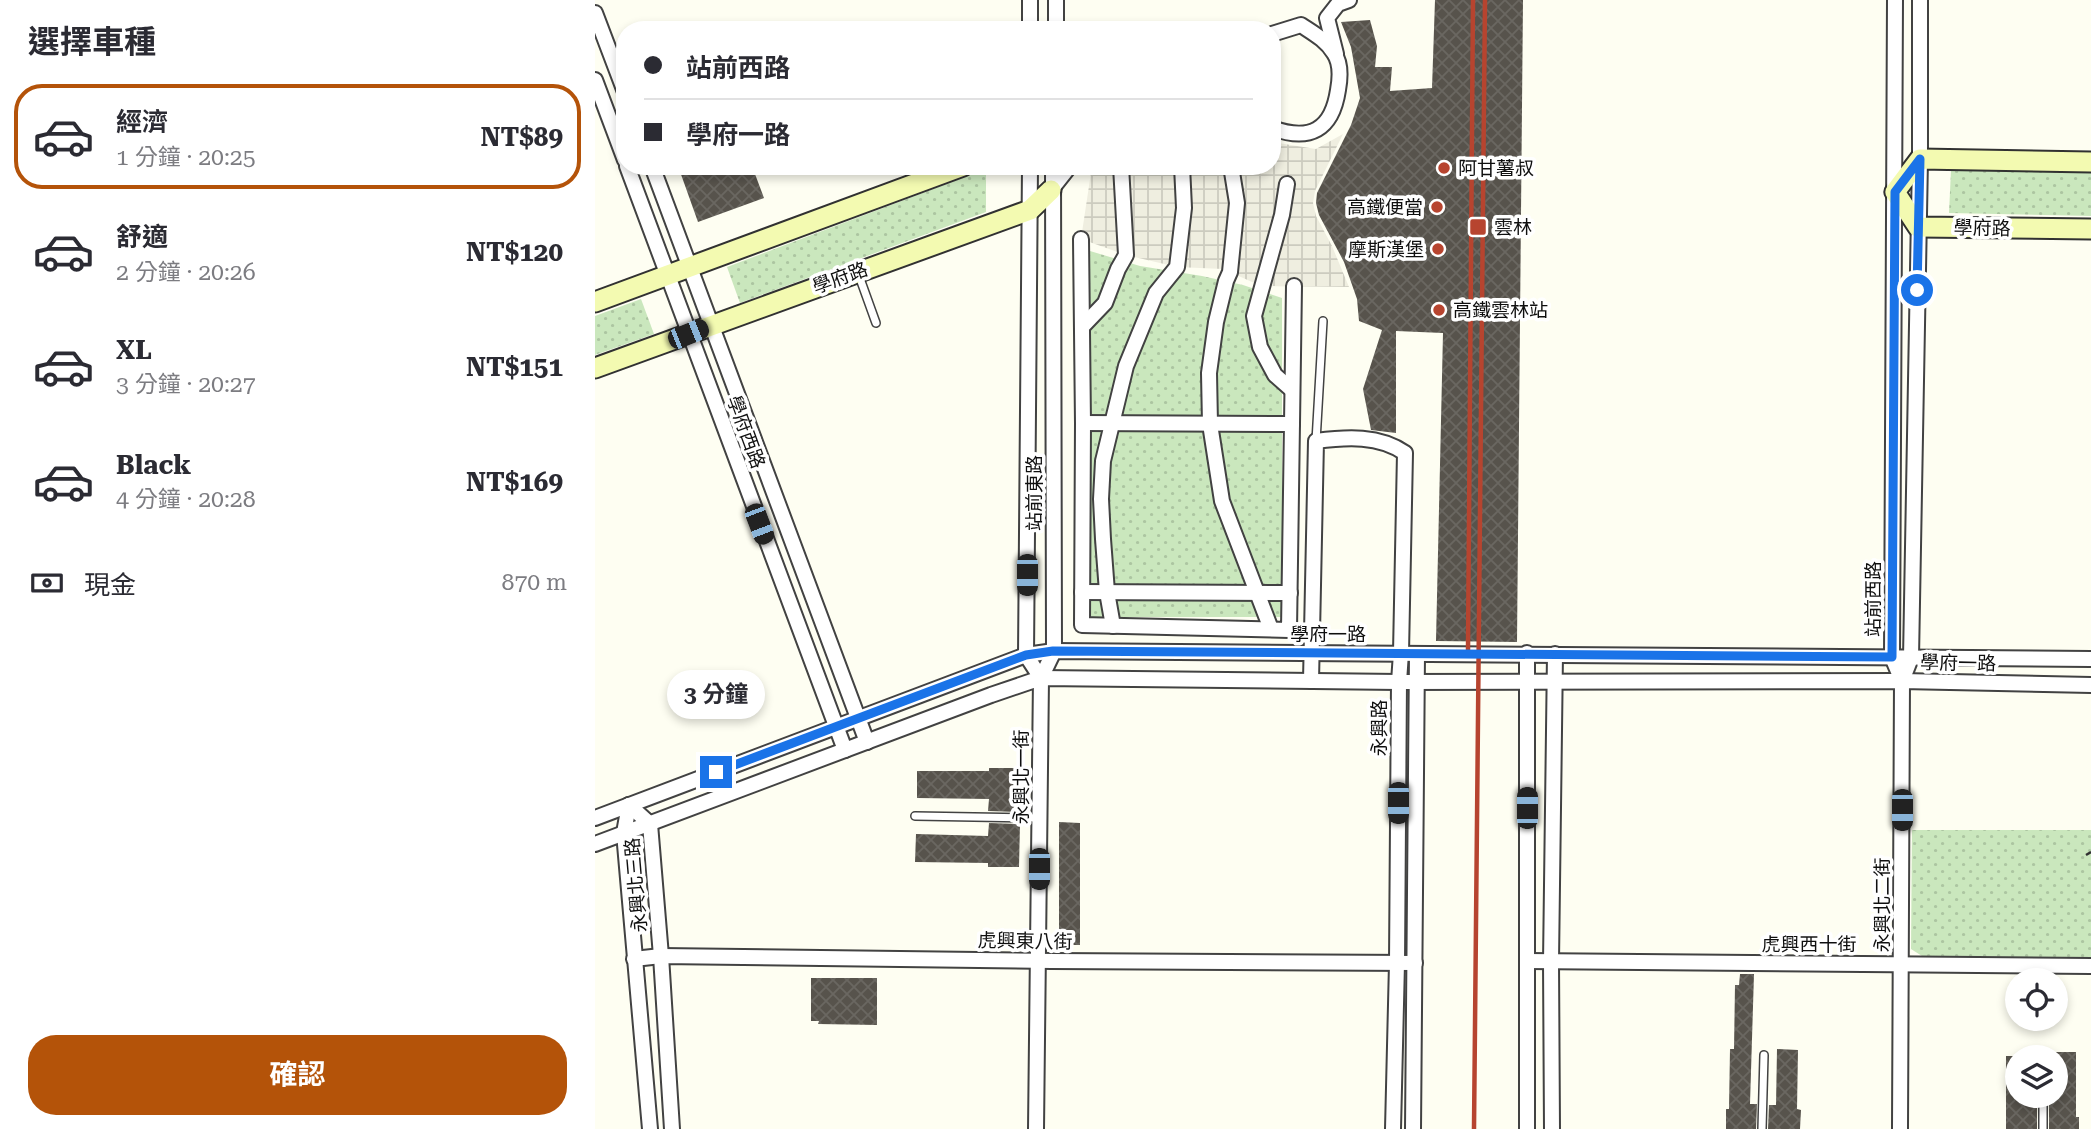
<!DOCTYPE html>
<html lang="zh-TW">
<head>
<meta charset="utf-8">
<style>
  body { margin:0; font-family:"Roboto Serif","Noto Sans TC",serif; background:#f2f2f3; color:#2b2b33; height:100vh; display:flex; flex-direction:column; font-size:26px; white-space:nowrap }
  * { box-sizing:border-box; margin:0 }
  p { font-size:23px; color:#7c7c81 }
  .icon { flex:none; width:38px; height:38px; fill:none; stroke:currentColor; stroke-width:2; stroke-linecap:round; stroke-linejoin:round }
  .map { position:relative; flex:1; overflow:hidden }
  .drawer { display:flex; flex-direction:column; background:#fff; width:595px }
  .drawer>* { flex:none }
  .guide { position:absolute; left:21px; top:21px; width:665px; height:154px; border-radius:28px; box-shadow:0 4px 10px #0003; display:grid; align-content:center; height:154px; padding:0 28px; background:#fff }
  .tools { position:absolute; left:1410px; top:968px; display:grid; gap:14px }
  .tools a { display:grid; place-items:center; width:63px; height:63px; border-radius:50%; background:#fff; box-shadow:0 4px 10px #0003; font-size:35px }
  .end { position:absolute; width:32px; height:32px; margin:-16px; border:9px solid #1a73e8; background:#fff; box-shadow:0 0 0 4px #fff }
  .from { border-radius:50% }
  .bubble { position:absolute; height:49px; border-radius:24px; background:#fff; box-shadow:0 4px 10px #0003; font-size:23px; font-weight:700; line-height:49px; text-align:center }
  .car { position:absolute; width:21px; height:42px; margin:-21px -10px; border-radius:9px; box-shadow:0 0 5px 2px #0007; background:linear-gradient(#222 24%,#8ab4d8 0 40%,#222 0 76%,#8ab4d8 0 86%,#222 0) }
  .guide b { display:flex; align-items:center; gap:24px; height:66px; font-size:26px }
  .guide b+b { border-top:2px solid #e1e1e2 }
  .guide i { width:18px; height:18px; background:#2b2b33 }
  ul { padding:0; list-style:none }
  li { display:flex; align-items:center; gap:21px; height:105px; margin:0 14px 10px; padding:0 14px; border:4px solid transparent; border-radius:28px }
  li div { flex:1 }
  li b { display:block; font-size:26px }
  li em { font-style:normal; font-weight:700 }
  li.selected { border-color:#b45309 }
  li>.icon { width:63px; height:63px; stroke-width:1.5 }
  h2 { padding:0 28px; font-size:32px; line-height:84px }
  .pay { display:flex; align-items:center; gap:18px; height:77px; padding:0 28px; font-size:26px }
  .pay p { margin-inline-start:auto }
  .primary-button { display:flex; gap:14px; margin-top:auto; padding:14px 28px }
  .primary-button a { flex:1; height:80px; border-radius:28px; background:#b45309; color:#fff; font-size:28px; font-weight:700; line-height:80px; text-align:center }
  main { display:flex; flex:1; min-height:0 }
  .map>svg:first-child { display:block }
</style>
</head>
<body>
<main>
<section class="drawer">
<h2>選擇車種</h2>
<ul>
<li class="selected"><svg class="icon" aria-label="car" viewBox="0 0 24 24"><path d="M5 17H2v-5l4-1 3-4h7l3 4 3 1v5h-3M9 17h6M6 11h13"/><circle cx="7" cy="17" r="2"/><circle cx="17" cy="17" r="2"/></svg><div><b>經濟</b><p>1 分鐘 · 20:25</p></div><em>NT$89</em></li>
<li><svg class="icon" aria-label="car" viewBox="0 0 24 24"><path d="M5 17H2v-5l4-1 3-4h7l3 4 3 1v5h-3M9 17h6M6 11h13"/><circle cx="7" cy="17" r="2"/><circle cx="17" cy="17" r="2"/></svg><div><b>舒適</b><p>2 分鐘 · 20:26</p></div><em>NT$120</em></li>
<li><svg class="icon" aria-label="car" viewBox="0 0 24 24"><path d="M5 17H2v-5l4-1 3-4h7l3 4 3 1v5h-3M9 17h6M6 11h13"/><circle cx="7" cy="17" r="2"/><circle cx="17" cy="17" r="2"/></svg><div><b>XL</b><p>3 分鐘 · 20:27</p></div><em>NT$151</em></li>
<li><svg class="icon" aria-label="car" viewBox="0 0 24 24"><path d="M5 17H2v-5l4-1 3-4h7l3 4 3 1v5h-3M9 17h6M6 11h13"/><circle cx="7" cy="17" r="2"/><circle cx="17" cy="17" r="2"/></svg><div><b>Black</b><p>4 分鐘 · 20:28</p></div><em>NT$169</em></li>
</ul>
<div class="pay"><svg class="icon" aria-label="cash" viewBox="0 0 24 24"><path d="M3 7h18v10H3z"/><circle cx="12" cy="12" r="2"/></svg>現金<p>870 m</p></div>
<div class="primary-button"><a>確認</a></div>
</section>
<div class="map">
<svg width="1496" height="1129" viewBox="0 0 1496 1129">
  <defs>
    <pattern id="grass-dots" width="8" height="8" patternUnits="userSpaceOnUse" patternTransform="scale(1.75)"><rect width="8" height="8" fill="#cae7bd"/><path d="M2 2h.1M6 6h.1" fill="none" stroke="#acc5a1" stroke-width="1.8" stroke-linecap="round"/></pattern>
    <pattern id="plaza-grid" width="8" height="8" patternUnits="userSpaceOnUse" patternTransform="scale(1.75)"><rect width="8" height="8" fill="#efeee0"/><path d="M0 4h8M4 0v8" fill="none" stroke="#cccbbf"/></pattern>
    <pattern id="building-cross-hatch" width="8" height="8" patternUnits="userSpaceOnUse" patternTransform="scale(1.75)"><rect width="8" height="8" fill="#57534c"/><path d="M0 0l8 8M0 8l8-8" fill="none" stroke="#6a6761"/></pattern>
  </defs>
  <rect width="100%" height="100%" fill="#fefef2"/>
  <g fill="url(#grass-dots)">
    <polygon points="391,169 391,212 145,303 132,267"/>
    <polygon points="1356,170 1496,172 1496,216 1354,213"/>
    <polygon points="495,251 545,266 607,276 648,285 687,298 687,617 496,617"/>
    <polygon points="46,299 59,334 0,355 0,316"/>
    <polygon points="1317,830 1496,830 1496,958 1327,956 1316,949"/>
  </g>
  <polygon fill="url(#plaza-grid)" points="748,134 720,191 718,203 721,216 737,246 754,287 666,286 628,269 582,267 531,255 486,239 497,166 677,166 677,142 721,149"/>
  <g fill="url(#building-cross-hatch)">
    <polygon points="840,0 928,0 922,642 841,641 848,333 801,331 801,433 776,430 768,389 787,330 764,321 762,299 749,262 724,215 721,203 722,193 756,125 765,98 756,47 746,22 775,20 782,46 780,67 797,67 795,91 837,88"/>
    <polygon points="83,166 157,166 169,198 103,222"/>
    <polygon points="394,768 425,768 424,812 393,811 394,799 322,798 322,771 394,771"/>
    <polygon points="464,822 485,823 485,945 464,945"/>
    <polygon points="394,823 425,824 424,867 393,867 393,863 320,862 321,834 393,836"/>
    <polygon points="1145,974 1159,974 1155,1104 1162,1104 1161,1129 1131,1129 1131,1109 1134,1109 1135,1049 1139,1049 1140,985 1144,985"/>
    <polygon points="216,978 282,978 282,1025 223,1024 224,1021 216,1021"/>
    <polygon points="1182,1049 1203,1050 1202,1109 1206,1110 1205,1129 1173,1129 1174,1105 1181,1105"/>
    <polygon points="1461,1052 1481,1052 1481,1117 1484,1117 1484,1129 1454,1129 1454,1096 1461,1096"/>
    <polygon points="1411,1056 1423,1056 1423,1096 1442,1096 1442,1129 1411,1129"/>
  </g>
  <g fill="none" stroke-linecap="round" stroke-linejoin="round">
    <defs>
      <g id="lane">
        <polyline points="263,273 281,323"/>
        <polyline points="721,441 728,321"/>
        <polyline points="320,816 444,818"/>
        <polyline points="1448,1057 1448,1055"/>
        <polyline points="1167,1129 1169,1055"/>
        <polyline points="1448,1129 1448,1096"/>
      </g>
      <g id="street">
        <polyline points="461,0 461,30"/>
        <polyline points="1300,0 1297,657 1307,681"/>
        <polyline points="0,13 30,92"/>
        <polyline points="435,30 435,0"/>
        <path d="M677,34L706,25C718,33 731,40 739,53C746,63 745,79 743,90C737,130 715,142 677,128"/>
        <polyline points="741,54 732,18 743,4 754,0"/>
        <polyline points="0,80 30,160"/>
        <polyline points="32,166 250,750"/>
        <polyline points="57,166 272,742"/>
        <polyline points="435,166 431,655 446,678"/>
        <polyline points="636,166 642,203 635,272 631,281 621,322 614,373 615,424 627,501 676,629"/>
        <polyline points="692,184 687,215 659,316 665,347 680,375 697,390"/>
        <polyline points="456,190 475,166"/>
        <polyline points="486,239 488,423 487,625 694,630 699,286"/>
        <polyline points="487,327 510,303 523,269 531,255 526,166"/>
        <polyline points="488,423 697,424"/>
        <polyline points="487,592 695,593"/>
        <polyline points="518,626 512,592 508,539 506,499 508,461 531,366 561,293 582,267 589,208 587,166"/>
        <path d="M716,681L721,441C752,437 784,435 810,453L806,653L804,682L802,963L798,1129"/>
        <polyline points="34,805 55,824 66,956 77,1129"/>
        <polyline points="34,805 29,833 55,1129"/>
        <polyline points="0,818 431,655 459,651 1496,659"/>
        <polyline points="0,844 396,695 446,678 804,682 1307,681 1496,685"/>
        <polyline points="39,959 66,956 457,961 820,963"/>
        <polyline points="932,961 1496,966"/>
        <polyline points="441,1129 446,678 459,651 458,166"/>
        <polyline points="818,1129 822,654"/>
        <polyline points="932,1129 932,653"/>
        <polyline points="957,1129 956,962 960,654"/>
        <polyline points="1305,1129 1307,681 1316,658 1325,159 1325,0"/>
      </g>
      <g id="secondary">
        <polyline points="1496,162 1325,159 1300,192 1323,227 1496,229"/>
        <polyline points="0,302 368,166"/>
        <polyline points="0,368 435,210 456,190"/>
      </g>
    </defs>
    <use href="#lane" stroke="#424242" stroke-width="10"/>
    <use href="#street" stroke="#424242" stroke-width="18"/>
    <use href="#secondary" stroke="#313131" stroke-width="23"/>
    <polyline stroke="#313131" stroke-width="2.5" stroke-dasharray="7 3.5" stroke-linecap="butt" points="1491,855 1496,852"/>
    <use href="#lane" stroke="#fff" stroke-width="7"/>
    <use href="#street" stroke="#fff" stroke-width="14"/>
    <use href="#secondary" stroke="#f3fab1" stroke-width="19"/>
    <g stroke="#b7442f" stroke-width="4.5">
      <polyline points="873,650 878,0"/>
      <polyline points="879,1129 890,0"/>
    </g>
  </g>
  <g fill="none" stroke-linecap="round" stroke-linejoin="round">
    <polyline stroke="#1a73e8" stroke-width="9" points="121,772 431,655 458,651 1297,657 1300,192 1325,159 1322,290"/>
  </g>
  <g fill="#b7442f" stroke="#fff" stroke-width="2.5">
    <circle cx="849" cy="168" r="7"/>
    <circle cx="842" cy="207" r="7"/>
    <rect x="874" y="218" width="18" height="18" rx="3.5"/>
    <circle cx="843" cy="249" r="7"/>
    <circle cx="844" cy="310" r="7"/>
  </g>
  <g text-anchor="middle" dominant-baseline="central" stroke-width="7" stroke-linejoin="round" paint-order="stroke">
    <g font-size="19" fill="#0f0f0f" stroke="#fff" text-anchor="start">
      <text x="863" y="168">阿甘薯叔</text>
      <text x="828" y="207" text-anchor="end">高鐵便當</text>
      <text x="899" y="227">雲林</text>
      <text x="829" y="249" text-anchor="end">摩斯漢堡</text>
      <text x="858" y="310">高鐵雲林站</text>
    </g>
    <g font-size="19" fill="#0f0f0f" stroke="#fff">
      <text transform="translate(1387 228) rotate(1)">學府路</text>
      <text transform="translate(245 278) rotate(-20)">學府路</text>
      <text transform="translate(151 432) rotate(70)">學府西路</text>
      <text transform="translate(439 493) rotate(-90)">站前東路</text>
      <text transform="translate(1278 599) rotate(-90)">站前西路</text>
      <text x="733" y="634">學府一路</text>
      <text transform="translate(1363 663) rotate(1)">學府一路</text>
      <text transform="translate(784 728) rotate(-90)">永興路</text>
      <text transform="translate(426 777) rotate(-90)">永興北一街</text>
      <text transform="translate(41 885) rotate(-95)">永興北三路</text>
      <text transform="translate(1287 905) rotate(-90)">永興北二街</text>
      <text transform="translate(430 941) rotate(1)">虎興東八街</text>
      <text x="1214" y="944">虎興西十街</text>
    </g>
  </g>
</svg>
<div class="tools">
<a><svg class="icon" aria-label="locate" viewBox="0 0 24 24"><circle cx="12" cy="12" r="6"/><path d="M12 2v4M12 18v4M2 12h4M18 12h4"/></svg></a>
<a><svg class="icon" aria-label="layers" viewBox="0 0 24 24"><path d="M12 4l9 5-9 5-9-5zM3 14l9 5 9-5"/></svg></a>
</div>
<i class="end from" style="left:1322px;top:290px"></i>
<i class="end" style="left:121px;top:772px"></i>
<div class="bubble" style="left:72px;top:670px;width:98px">3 分鐘</div>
<i class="car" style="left:93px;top:334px;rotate:68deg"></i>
<i class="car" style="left:164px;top:524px;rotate:159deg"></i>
<i class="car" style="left:432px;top:575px;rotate:180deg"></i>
<i class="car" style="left:803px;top:803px;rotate:180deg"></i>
<i class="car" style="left:932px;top:808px;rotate:0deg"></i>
<i class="car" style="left:1307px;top:810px;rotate:180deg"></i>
<i class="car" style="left:444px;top:869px;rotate:180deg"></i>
<div class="guide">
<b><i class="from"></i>站前西路</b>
<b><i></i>學府一路</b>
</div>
</div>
</main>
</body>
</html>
